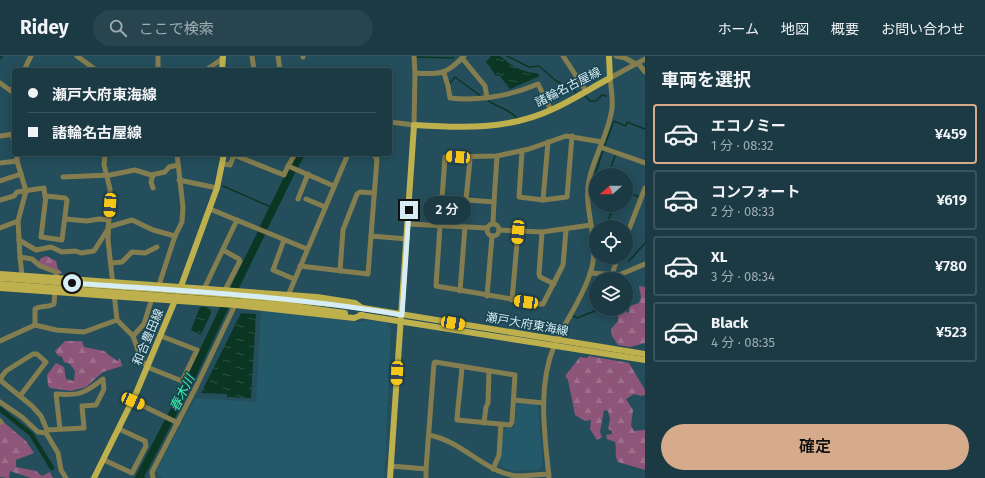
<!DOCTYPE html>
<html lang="ja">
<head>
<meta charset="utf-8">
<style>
  body { margin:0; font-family:"Fira Sans","Noto Sans JP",sans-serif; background:#28454f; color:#f1f3f6; height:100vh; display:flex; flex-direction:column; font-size:15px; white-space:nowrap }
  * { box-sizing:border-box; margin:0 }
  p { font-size:13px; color:#a0adb2 }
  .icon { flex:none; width:22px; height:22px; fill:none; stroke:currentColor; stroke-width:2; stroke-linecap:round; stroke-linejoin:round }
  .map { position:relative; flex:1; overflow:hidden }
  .details { display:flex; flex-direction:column; background:#1b3a44; width:340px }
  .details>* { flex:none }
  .guide { position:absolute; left:12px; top:12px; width:380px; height:88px; border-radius:4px; box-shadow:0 2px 10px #0003,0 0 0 1px #39545d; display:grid; align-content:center; height:88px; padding:0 16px; background:#1b3a44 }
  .needle { width:26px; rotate:249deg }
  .tools { position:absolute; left:589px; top:112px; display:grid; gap:8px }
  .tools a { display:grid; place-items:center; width:44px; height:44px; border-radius:50%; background:#1b3a44; box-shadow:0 2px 10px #0003,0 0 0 1px #39545d; font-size:20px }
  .end { position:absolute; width:18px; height:18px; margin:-9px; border:5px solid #d7edf5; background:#111; box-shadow:0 0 0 2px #111 }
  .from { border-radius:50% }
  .bubble { position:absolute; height:28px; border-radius:14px; background:#1b3a44; box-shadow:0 2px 10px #0003,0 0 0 1px #39545d; font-size:13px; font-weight:600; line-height:28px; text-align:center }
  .car { position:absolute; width:12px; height:24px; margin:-12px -6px; border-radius:5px; box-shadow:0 0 3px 1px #0007; background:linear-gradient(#f5c518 24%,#345 0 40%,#f5c518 0 76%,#345 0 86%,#f5c518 0) }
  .guide b { display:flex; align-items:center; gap:14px; height:38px; font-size:15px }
  .guide b+b { border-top:1px solid #39545d }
  .guide i { width:10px; height:10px; background:#f1f3f6 }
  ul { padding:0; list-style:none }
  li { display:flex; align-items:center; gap:12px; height:60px; margin:0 8px 6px; padding:0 8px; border:2px solid #39545d; border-radius:4px }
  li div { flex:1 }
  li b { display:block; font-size:15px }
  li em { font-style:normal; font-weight:600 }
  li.on { border-color:#d6ab8b }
  li>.icon { width:36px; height:36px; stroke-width:1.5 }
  h2 { padding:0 16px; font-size:18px; line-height:48px }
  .cta { display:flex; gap:8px; margin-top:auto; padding:8px 16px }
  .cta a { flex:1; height:46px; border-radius:24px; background:#d6ab8b; color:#111; font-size:16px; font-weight:600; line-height:46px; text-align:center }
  header { display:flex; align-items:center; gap:24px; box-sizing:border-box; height:56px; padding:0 20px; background:#1b3a44; border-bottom:1px solid #39545d }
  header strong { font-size:19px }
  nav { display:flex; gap:22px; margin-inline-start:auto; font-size:14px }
  .search { width:280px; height:36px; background:#28454f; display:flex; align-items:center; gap:10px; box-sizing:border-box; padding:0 14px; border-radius:22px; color:#a0adb2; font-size:15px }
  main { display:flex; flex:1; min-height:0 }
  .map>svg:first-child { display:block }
</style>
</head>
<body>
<header>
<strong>Ridey</strong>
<div class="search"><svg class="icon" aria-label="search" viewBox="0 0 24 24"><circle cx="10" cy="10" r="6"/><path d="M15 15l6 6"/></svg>ここで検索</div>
<nav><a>ホーム</a><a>地図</a><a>概要</a><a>お問い合わせ</a></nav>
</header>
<main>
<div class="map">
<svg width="645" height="422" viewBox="0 0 645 422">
  <defs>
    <pattern id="forest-firs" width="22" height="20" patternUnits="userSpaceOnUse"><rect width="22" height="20" fill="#8d5679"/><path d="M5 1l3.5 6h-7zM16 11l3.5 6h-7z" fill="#9c6f8d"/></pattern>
    <pattern id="water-ripples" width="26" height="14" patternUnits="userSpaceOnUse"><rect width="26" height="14" fill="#0b3624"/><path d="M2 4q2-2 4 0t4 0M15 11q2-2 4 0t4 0" fill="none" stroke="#2e5344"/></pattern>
  </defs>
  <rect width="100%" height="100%" fill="#244e5b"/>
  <g fill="#245969">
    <polygon points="261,254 359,266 368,264 386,266 391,273 384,422 163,422 159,420 156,415 195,342 256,346"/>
    <polygon points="517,347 537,348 538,351 543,409 538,414 514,415 499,410 497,407 503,384 503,374 505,372 514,372"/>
  </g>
  <g fill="url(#forest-firs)">
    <polygon points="47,200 56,205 58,213 62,217 59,218 38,207 41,202"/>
    <polygon points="639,230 645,231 645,287 630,291 618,289 612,280 611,273 618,265 618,259 625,254 629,257 629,250 639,247 641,241"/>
    <polygon points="65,285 82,285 84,291 104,295 117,305 120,302 122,310 103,316 86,331 71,335 50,332 48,329 47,319 56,307 64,311 66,323 74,325 75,315 70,308 64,306 62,301 57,299 55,295"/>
    <path d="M589,300L629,307L645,334V339L641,340L634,338L626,343L633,354L631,370L634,375L645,374V414L618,406C614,400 617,393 615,386L607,383L606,379L612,378V375L608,373L610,363L608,355L604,354L600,376L602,381L597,384L590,373L591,364L585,365L575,359L568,324L565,320L580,301L587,302Z"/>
    <polygon points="0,363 26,385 34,397 16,404 16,411 36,415 42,420 50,416 53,422 31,422 10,415 9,422 0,421"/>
  </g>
  <g fill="url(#water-ripples)">
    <path d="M491,0H500C510,9 523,17 537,17L540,20L510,33L499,19L496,20L486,6Z"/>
    <polygon points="200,251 206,251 212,255 201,279 191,274"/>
    <polygon points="241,257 256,258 251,342 227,341 227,338 201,337"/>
  </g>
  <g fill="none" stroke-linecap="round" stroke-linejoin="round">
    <g stroke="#0b3624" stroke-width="1.5">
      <polyline points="507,0 529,11 539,10 555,24 576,36"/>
      <polyline points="416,1 454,2"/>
      <polyline points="0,3 2,0"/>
      <polyline points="449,25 450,27 455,21 482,41"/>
      <polyline points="585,40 590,45 596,45 602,39 606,40"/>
      <path d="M487,44C497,51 509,53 517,62"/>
      <polyline points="604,91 614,65 626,70 627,66 645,73"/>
      <polyline points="298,98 300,99"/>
      <polyline points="595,119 603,94"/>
      <polyline points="608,119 615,100"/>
      <polyline points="223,130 273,152"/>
      <polyline points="626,136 640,141"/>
      <polyline points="606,171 606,168 615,149"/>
      <polyline points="629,205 645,187"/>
      <polyline points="611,223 610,221 618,222"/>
      <polyline points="573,260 577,262 600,253"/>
      <polyline points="140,420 145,422"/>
    </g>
    <polyline stroke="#0b3624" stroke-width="4.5" points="0,353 31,378 52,412"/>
    <g stroke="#0b3624" stroke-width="8">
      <polyline points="294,110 301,98"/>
      <polyline points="263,173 292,114"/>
      <polyline points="235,231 262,176"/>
      <polyline points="139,422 189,326 224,252"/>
    </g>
    <g stroke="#847d4f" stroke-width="5">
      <polyline points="77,0 96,14"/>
      <polyline points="158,0 158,14"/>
      <polyline points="252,0 254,14"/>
      <polyline points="278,0 280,14"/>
      <polyline points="303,0 303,1"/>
      <polyline points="563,0 586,35"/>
      <polyline points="616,0 625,2 636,8"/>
      <polyline points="462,2 485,30 487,42"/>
      <polyline points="638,7 645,16"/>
      <polyline points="24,14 31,0"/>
      <polyline points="206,14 222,3"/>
      <path d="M415,17C440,19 447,18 464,0"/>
      <path d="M444,17L448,30L450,42C480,45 510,40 538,28L551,54"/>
      <polyline points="0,27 11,35 14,30"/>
      <polyline points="390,66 414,69 415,17 414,0"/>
      <polyline points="12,78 14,87"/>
      <polyline points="0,80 14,78"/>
      <polyline points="600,91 645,107"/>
      <polyline points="522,95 519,141 543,144 567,141 572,80"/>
      <polyline points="105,98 104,109 110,133 108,184 113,229"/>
      <polyline points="121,98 132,98"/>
      <polyline points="0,107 17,105"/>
      <polyline points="224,108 230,109 234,99 284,119 288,110 334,130"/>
      <polyline points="288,110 295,98"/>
      <polyline points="153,119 151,126 153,132"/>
      <polyline points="63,121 110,119 135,114 151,119 165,116 169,111 178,109"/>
      <polyline points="179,124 217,132"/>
      <polyline points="0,125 21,118"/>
      <polygon points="46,140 65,142 67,144 62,184 41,181"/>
      <polyline points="298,143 308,118"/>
      <polyline points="306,143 325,151"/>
      <polyline points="0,144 14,140 17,136 44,132 45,141"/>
      <polyline points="543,144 548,86"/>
      <path d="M466,145C467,130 469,117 470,102"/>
      <polyline points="494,146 497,100"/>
      <polyline points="210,153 307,193"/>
      <polyline points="65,163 87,165 99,163 109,164"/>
      <polyline points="18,165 20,201 32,203 40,210 56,216 57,222"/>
      <polyline points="493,167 494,146 442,142 445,101 497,100 529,93 566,80 602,86"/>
      <circle cx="493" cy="174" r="6"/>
      <polyline points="408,168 487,172"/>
      <polyline points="440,170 436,230 540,248 543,248 563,209 566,174"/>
      <polyline points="108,171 132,164 153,174 175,180"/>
      <polyline points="0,172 18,165 26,135 17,105 17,98"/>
      <polyline points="499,174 542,176 591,169"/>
      <polyline points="542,176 539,218 540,221 554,228"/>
      <polyline points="371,180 407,183"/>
      <polyline points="626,181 645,132"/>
      <polyline points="19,184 36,194 51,191 62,196 76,195 81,197 94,195 108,173"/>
      <polyline points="284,184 273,214 294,223"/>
      <polyline points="223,194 239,203 240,205 225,234"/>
      <polyline points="20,201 22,219"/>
      <polyline points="111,207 122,206 132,196 145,197 157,191"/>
      <polyline points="300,210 368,218 377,103 373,98"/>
      <polyline points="340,215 343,174 357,138 360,136 374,137"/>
      <polyline points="590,217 619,219 645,208"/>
      <polyline points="612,218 618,201"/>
      <polyline points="159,229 175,180 182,166 183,151 177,98"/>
      <polyline points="204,233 237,164"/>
      <polyline points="460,235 465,171"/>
      <polyline points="114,237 117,264 133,280 141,303 147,311 182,325 197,294 161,280"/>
      <polyline points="487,240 492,180"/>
      <polyline points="287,242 348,98"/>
      <polyline points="512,244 518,176"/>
      <path d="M35,269V253C41,249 48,252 54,248L55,236"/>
      <polyline points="133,280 144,268 152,242"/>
      <polyline points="0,285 35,269 56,274 84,276 117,264"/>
      <polyline points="0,323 6,315 33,298 37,298 46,306 20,340"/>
      <polyline points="0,324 32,350 41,360 47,374 46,377"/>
      <polyline points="514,344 544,347"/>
      <polyline points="133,345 178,367"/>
      <polyline points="0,346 22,361 38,376 46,377 58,397 61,414 66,422"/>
      <polyline points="0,365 1,366"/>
      <polyline points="484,367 486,351 488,347 489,315"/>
      <path d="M47,374L84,372L82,350L96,349L104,333L103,323C85,337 80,340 56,338L60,373"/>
      <path d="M429,379C465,386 485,418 519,420V422"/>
      <polyline points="104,404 132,417 146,390 145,385 119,373"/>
      <polyline points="391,410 426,413 426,422"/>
      <path d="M426,413L434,307L435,306L515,319L512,366L510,369L457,364C458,346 461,329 462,310"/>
      <polyline points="493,413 499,399 501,368"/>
      <polyline points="519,420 549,418"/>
      <polyline points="153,422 152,416 196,331 236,247"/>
      <path d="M549,422C545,379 537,332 554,290C565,266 586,236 592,211C599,182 583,153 589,124C594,100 609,77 612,52C613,42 611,32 610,22L645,3"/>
    </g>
    <g stroke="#beb04c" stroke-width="6">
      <polyline points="222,14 223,0"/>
      <polyline points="0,218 317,241 355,247 362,252"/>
      <polyline points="0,232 235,249 354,262 362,259"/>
      <polyline points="180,233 217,132 224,98"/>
      <polyline points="345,249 645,298"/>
      <polyline points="360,259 645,304"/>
      <polyline points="94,422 137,335 176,242"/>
      <path d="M390,422L414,69C462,72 509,74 553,53C573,44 591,32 610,22L609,0"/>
    </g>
    <g stroke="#beb04c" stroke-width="6">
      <polyline points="0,222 234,239 345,249"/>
      <polyline points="0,228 286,249 345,257"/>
    </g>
  </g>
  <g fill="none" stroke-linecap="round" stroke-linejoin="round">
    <path stroke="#d7edf5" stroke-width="5" d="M72,227C182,235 293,240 402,259L409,154"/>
  </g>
  <g text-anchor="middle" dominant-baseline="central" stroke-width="3" stroke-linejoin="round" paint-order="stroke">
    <g font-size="12" fill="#d7edf5" stroke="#184350">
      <text transform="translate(568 31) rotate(-27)">諸輪名古屋線</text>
      <text transform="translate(527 268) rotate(10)">瀬戸大府東海線</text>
      <text transform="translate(148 281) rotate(-67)">和合豊田線</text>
    </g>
    <g font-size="13" font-style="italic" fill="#3cf0a9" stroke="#184350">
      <text transform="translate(182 337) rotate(-63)">春木川</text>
    </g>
  </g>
</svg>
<div class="tools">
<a><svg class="needle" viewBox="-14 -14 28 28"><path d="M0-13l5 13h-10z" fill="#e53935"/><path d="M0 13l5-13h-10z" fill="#a0adb2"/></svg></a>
<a><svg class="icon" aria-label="locate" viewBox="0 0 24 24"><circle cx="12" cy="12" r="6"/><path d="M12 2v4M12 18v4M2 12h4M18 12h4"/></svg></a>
<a><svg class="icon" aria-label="layers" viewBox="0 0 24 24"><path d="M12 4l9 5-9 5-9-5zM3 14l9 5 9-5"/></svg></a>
</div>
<i class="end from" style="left:72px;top:227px"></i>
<i class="end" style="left:409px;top:154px"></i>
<div class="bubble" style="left:423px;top:140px;width:48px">2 分</div>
<i class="car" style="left:458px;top:101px;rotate:274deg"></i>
<i class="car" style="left:110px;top:149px;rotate:184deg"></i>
<i class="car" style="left:518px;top:176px;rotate:185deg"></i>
<i class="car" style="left:526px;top:246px;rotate:278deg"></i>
<i class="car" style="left:453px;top:267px;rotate:100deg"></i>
<i class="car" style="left:397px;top:317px;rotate:183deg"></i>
<i class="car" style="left:133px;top:345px;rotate:113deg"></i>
<div class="guide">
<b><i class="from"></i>瀬戸大府東海線</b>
<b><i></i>諸輪名古屋線</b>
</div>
</div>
<section class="details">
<h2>車両を選択</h2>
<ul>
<li class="on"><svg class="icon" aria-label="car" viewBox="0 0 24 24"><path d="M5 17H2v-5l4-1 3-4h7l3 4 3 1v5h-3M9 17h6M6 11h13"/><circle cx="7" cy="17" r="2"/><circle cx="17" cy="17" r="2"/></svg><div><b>エコノミー</b><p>1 分 · 08:32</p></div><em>¥459</em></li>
<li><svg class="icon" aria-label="car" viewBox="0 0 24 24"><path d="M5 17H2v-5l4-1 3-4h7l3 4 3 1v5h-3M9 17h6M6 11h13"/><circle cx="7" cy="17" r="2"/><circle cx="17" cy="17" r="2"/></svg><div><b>コンフォート</b><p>2 分 · 08:33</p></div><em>¥619</em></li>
<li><svg class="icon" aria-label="car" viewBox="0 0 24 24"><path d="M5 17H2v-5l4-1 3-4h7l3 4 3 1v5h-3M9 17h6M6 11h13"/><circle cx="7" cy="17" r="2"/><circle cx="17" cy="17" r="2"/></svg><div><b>XL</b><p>3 分 · 08:34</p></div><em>¥780</em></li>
<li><svg class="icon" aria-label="car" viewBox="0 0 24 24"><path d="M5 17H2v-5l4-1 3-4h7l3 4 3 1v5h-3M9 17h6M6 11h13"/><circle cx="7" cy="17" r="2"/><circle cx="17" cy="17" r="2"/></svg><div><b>Black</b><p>4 分 · 08:35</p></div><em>¥523</em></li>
</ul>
<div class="cta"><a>確定</a></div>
</section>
</main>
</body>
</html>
